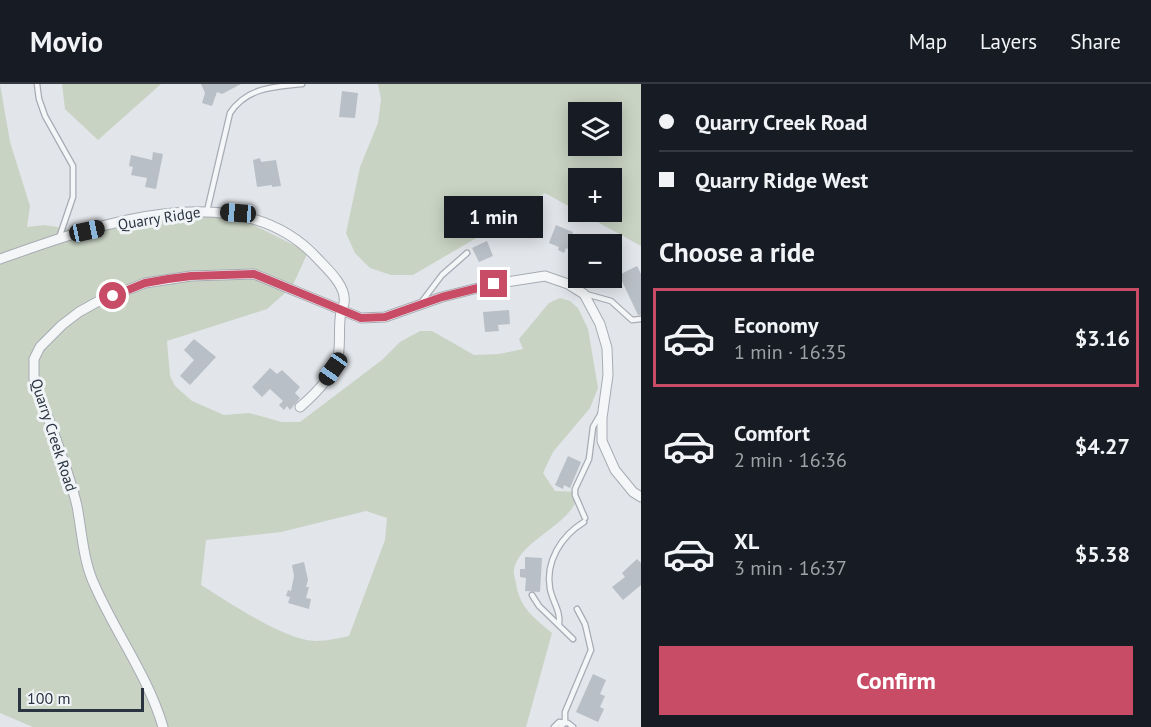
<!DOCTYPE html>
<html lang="en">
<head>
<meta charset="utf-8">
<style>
  body { margin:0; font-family:"PT Sans",sans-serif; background:#242831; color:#f1f3f6; height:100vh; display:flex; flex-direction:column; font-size:22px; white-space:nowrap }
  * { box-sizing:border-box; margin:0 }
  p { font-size:20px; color:#9ea1a6 }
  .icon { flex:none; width:33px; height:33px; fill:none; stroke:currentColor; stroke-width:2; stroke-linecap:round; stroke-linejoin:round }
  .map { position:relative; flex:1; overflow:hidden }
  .panel { display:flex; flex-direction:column; background:#171b24; width:510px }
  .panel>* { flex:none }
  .banner { display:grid; align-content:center; height:132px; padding:0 18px; background:#171b24 }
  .controls { position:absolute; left:568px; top:18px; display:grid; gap:12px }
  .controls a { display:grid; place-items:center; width:54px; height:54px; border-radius:0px; background:#171b24; box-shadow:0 3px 15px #0003; font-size:30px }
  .scale { position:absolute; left:18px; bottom:15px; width:126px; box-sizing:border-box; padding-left:6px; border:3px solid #2a3441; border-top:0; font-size:16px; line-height:21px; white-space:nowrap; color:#2a3441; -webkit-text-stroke:4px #f1f4f7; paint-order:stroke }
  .end { position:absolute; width:27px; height:27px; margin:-14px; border:8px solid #c94c66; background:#fff; box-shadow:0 0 0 3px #fff }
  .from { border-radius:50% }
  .bubble { position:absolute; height:42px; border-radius:0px; background:#171b24; box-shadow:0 3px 15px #0003; font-size:20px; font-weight:700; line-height:42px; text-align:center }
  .car { position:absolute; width:18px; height:36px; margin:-18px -9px; border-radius:8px; box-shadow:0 0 4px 2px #0007; background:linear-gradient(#222 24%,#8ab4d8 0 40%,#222 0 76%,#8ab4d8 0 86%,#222 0) }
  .banner b { display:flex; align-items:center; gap:21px; height:57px; font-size:22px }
  .banner b+b { border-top:2px solid #363941 }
  .banner i { width:15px; height:15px; background:#f1f3f6 }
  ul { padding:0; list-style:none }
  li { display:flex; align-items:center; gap:18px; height:99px; margin:0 12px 9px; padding:0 6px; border:3px solid transparent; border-radius:0px }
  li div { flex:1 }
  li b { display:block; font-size:22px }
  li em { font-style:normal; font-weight:700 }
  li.current { border-color:#c94c66 }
  li>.icon { width:54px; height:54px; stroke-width:1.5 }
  h2 { padding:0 18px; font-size:27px; line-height:72px }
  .primary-button { display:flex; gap:12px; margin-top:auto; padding:12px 18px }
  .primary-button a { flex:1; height:69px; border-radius:0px; background:#c94c66; color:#fff; font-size:24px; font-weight:700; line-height:69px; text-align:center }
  header { display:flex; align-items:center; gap:36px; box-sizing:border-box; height:84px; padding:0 30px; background:#171b24; border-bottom:2px solid #363941 }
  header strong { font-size:28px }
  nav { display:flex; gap:33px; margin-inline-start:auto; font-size:21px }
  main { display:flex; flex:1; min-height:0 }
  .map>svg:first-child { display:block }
</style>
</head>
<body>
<header>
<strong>Movio</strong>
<nav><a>Map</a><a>Layers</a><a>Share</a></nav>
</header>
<main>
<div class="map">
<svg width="641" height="643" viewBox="0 0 641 643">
  <rect width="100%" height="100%" fill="#e2e5ea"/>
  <g fill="#c8d3c3" fill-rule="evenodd">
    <path d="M0,0L10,58L30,122L27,143L44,141L85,147L225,127L308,168L292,203L267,225L167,257L170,292L175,302L192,317L224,331L249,329L282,338H300L382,276L400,258L420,247H432L474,271L499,270L523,265L519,255L549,219L560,214L570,217L578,224L588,245L598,304L590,324L553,368L543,389L555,407L579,408C573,442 521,454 514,485C513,488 515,495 516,499C519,523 534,534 552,549L526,643H33L0,629ZM366,427L387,434L385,456L349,552C339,554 327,557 316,557C286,557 228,518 201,501L206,456L281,448Z"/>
    <polygon points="62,0 161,0 98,56 65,25"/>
    <path d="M378,0H641V162L545,109L507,136L413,191H391L370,184L355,169L346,149L360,83L378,39L381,15ZM612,28V62H579V28ZM612,94V128H579V94Z"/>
  </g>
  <g fill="#b9bfc6">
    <polygon points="201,0 241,0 222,10 217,8 212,22 202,19 205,9"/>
    <polygon points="342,7 358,9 355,34 339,33"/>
    <polygon points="153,68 163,70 156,105 145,103 147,94 131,91 133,83 129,82 131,71 152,76"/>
    <polygon points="260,74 261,78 276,76 281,102 272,103 272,101 257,103 253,76"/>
    <polygon points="556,141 573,148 570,156 574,158 570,166 566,164 564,169 558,166 559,163 549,159"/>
    <polygon points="487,157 493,172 479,178 472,164"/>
    <polygon points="637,182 641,190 641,231 638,231 619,191"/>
    <polygon points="509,226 510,240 498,241 499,247 485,248 483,228"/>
    <polygon points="194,255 216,273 190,301 180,292 194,276 184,266"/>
    <polygon points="270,284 277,290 282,286 300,303 295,309 300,314 290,326 287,322 284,326 279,321 283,317 270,305 262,313 252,303"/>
    <polygon points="568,372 581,378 570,404 564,401 563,405 555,401"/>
    <polygon points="525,473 542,474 540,508 525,507 526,494 520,493 520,485 525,485"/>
    <polygon points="637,475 641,479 641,501 623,516 612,503 625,493 622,489"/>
    <polygon points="304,478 308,496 306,503 309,503 306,514 311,515 309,525 288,519 290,513 286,512 288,506 291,507 294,492 292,481"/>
    <polygon points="593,590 606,596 600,610 605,612 600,623 604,625 598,638 576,628"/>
  </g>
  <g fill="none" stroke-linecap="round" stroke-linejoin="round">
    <defs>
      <g id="lane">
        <polyline points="37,0 39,15 45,32 73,82 73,113 59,154"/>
        <path d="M207,127L230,29C247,3 274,3 302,0"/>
        <polyline points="586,210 611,217 632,236 641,235"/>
        <polyline points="420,220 442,191 467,169"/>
        <polyline points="585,434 575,411 575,405 589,375 593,343 600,331"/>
        <polyline points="532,511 539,522 573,555"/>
        <path d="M559,541C561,527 553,519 550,505C545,478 561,452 584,438"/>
        <polyline points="554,643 559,638 568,639 573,643"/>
        <polyline points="560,643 565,639 565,628 591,566 585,540 577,525"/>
      </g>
      <g id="street">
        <path d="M0,175C93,142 238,88 317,174C327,185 347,202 344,219C344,222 341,225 341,228C338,242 341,258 338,273C333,293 314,311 300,323"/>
        <path d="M163,643C148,592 116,550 95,502C83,477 82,448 77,422C67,379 48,336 34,295V275L40,263L62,241L79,228L97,218L145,199L191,192L254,190L361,234L385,233L442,213L494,200L545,192L568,200L584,210L600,240L607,264L608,291L602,334V357L615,386L633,408L641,413"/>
      </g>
    </defs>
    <use href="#lane" stroke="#a7acb4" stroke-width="7"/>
    <use href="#street" stroke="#a7acb4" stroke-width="11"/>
    <use href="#lane" stroke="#f4f6f8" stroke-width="4.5"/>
    <use href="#street" stroke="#f4f6f8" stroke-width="9"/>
  </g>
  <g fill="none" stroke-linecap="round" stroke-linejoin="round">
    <polyline stroke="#c94c66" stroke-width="8" points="113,212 145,199 168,195 191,192 254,190 361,234 385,233 442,213 494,200"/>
  </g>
  <g text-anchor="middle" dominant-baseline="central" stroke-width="6" stroke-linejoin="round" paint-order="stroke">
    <g font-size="15" fill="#2a3441" stroke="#f1f4f7">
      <text transform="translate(159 134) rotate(-9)">Quarry Ridge</text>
      <text transform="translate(54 351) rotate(72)">Quarry Creek Road</text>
    </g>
  </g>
</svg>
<div class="controls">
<a><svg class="icon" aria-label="layers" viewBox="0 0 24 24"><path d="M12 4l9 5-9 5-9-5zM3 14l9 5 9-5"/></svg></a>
<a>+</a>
<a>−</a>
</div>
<div class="scale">100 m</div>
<i class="end from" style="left:113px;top:212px"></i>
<i class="end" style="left:494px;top:200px"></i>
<div class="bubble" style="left:444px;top:112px;width:99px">1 min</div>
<i class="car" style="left:238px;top:129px;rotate:274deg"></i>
<i class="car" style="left:87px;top:147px;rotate:78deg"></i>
<i class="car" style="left:333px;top:285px;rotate:215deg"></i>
</div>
<section class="panel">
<div class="banner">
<b><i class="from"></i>Quarry Creek Road</b>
<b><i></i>Quarry Ridge West</b>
</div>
<h2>Choose a ride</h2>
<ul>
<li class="current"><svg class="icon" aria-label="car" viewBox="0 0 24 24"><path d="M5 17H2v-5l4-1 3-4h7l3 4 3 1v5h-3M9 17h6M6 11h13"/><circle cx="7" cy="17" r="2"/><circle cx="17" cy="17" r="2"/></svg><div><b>Economy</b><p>1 min · 16:35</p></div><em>$3.16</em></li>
<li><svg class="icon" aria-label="car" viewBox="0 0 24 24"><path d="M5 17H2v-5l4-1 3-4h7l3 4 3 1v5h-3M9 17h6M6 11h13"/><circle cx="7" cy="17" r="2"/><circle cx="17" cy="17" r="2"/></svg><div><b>Comfort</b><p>2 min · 16:36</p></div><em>$4.27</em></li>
<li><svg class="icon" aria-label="car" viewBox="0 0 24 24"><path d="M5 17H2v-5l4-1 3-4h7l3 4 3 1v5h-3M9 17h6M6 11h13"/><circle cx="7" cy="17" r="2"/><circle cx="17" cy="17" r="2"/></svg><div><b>XL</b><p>3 min · 16:37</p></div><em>$5.38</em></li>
</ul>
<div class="primary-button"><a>Confirm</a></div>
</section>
</main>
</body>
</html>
